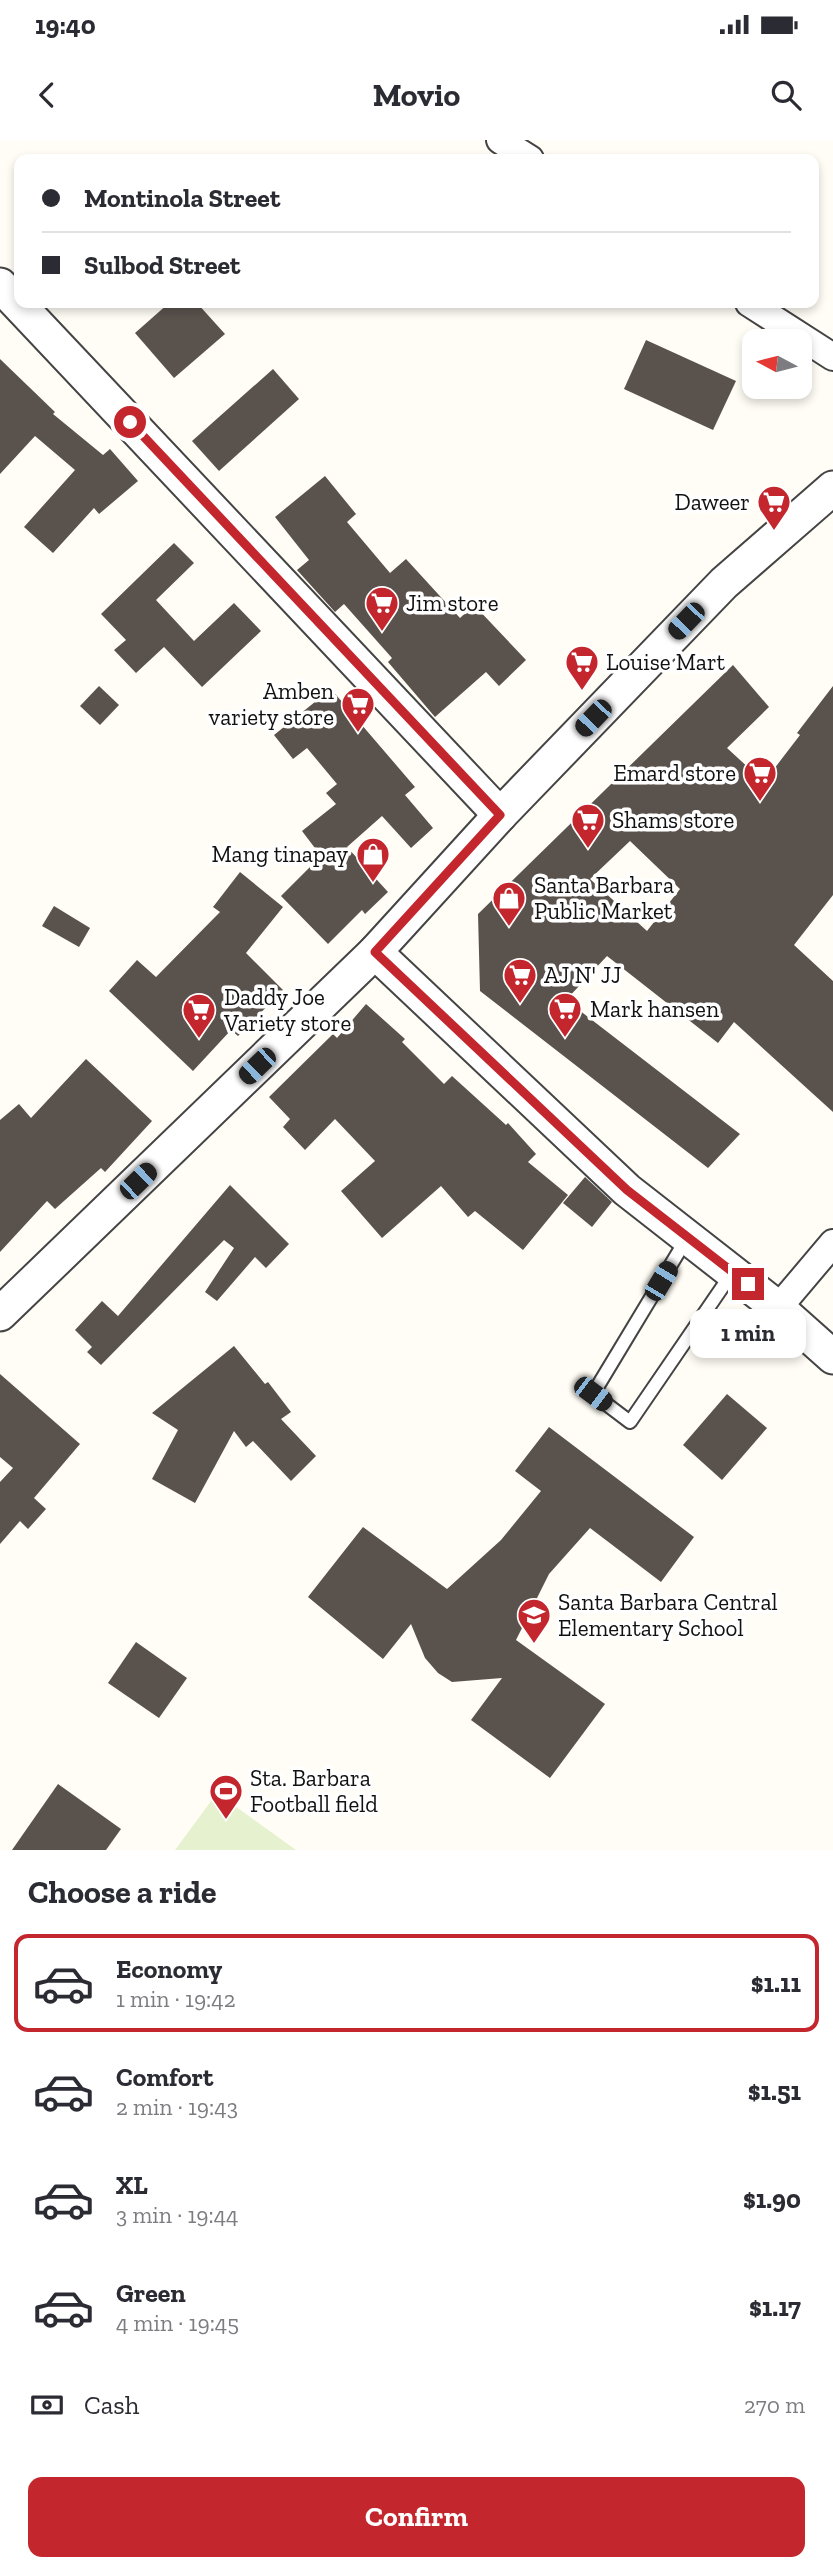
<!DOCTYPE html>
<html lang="en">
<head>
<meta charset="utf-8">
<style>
  body { margin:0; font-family:"Zilla Slab",serif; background:#f7f7f7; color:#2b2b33; height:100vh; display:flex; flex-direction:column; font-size:26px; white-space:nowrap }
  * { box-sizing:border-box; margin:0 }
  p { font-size:23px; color:#7c7c81 }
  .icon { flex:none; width:38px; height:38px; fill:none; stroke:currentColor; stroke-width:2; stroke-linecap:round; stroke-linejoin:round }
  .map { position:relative; height:1710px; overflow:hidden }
  .panel { display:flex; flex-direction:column; background:#fff; flex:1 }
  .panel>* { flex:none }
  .hud { position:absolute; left:14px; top:14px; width:805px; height:154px; border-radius:14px; box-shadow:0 4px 10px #0003; display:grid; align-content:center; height:154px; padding:0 28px; background:#fff }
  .needle { width:46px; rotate:277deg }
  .controls { position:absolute; left:742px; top:189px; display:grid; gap:14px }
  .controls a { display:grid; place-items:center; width:70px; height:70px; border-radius:14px; background:#fff; box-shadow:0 4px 10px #0003; font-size:35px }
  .end { position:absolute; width:32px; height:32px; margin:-16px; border:9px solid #c4262e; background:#fff; box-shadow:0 0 0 4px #fff }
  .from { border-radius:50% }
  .bubble { position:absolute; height:49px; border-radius:14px; background:#fff; box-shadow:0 4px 10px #0003; font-size:23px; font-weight:700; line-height:49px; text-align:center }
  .car { position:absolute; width:21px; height:42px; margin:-21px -10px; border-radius:9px; box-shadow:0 0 5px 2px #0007; background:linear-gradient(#222 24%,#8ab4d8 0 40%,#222 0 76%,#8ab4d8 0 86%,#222 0) }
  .hud b { display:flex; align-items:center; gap:24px; height:66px; font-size:26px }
  .hud b+b { border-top:2px solid #e1e1e2 }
  .hud i { width:18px; height:18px; background:#2b2b33 }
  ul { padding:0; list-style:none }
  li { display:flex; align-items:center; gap:21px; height:98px; margin:0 14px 10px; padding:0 14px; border:4px solid transparent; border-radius:14px }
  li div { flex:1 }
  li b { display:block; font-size:26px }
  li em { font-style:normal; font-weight:700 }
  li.active { border-color:#c4262e }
  li>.icon { width:63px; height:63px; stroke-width:1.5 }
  h2 { padding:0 28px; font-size:32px; line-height:84px }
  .pay { display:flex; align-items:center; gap:18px; height:77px; padding:0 28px; font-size:26px }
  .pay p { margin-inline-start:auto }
  .cta { display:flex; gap:14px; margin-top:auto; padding:14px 28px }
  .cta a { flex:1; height:80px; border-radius:14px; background:#c4262e; color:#fff; font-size:28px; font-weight:700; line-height:80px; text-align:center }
  .status { display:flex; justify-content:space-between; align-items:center; height:49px; padding:0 35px; background:#fff; direction:ltr }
  .status svg { height:19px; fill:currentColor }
  header { display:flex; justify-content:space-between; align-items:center; height:91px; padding:0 28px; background:#fff; font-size:32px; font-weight:700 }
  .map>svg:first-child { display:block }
</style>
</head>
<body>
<div class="status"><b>19:40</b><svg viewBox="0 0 49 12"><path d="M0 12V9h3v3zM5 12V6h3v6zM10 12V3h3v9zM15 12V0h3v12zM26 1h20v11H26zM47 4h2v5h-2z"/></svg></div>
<header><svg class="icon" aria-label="back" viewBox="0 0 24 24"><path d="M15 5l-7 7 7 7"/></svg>Movio<svg class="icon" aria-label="search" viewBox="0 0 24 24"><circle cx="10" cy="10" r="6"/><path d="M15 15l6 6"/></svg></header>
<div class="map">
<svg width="833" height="1710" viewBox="0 0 833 1710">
  <rect width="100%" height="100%" fill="#fffdf5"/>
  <polygon fill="#e6f2cf" points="217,1653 296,1710 175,1710"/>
  <g fill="#5a524d" fill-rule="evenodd">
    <polygon points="169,163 197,163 225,194 174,238 135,193"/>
    <polygon points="646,200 736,241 713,290 624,249"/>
    <polygon points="0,219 55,272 53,274 103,315 110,309 138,341 99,374 94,368 53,413 24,387 75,330 35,296 0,334"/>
    <polygon points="273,229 299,259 219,331 192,301"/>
    <polygon points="325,336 356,374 347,382 390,433 406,419 460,478 474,465 526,520 499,546 486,532 435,577 388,522 392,518 344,464 335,472 297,430 309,420 275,377"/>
    <polygon points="174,403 194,423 156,460 194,501 234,463 261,491 202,547 164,507 136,533 114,510 126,500 101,474"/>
    <path d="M733,525L769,567L727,608L764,642L800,595L797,593L833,546V755L794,805L833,841V972L734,882L718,903L607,816L566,860L740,994L708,1028L480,851L478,774ZM630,701L680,749L647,791L590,739Z"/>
    <polygon points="99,546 119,565 100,585 80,566"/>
    <polygon points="331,549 415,647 405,655 433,688 411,708 382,676 347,707 388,752 365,774 362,770 328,804 281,756 321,716 302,691 336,664 326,653 337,644 307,608 293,619 274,595"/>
    <polygon points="240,732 283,767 246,813 283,850 238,896 231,890 193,931 109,851 137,820 156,837 220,772 213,767"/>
    <polygon points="54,766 90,788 79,807 42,786"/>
    <polygon points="366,864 405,899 402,902 444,944 452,936 506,985 508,983 536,1014 528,1022 568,1055 523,1110 475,1071 468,1077 441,1046 382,1098 341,1051 375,1021 335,979 305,1010 283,987 290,979 269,957 333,894 337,898"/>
    <polygon points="86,919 152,981 105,1032 101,1028 55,1069 47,1061 0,1112 0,980 19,964 31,978"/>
    <polygon points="585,1037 612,1062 592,1087 563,1063"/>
    <polygon points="230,1045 289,1104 266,1128 255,1117 217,1161 205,1152 234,1108 224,1100 101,1225 87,1212 92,1207 75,1190 102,1161 118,1176"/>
    <polygon points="234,1206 265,1244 268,1242 291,1272 281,1279 316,1316 291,1341 253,1301 246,1307 234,1291 195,1363 152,1339 178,1290 152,1273"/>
    <polygon points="0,1234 80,1304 34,1358 46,1369 28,1389 20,1381 0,1404 0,1342 13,1328 0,1317"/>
    <polygon points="727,1254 767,1288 722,1340 683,1305"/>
    <polygon points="549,1287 694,1397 661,1442 590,1388 549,1434 516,1500 605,1564 550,1638 471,1580 502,1538 452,1542 438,1533 425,1518 411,1484 383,1519 308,1457 363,1387 447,1449 501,1400 541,1351 515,1331"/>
    <polygon points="136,1502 187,1538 159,1578 108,1543"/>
    <polygon points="58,1644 121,1689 106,1710 12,1710"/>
  </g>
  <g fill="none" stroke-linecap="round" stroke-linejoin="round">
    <defs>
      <polyline id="service" points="687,1098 593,1254 630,1282 732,1133"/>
      <g id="minor">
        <polyline points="500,0 530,19"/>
        <polyline points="749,163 833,217"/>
        <polyline points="778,1168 833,1103"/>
      </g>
      <g id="tertiary">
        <polyline points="0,145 500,675"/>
        <polyline points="375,812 627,1050 778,1168 833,1217"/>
        <polyline points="0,1174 375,812 500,675 724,443 833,348"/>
      </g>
    </defs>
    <use href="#service" stroke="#444" stroke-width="16"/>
    <use href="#minor" stroke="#444" stroke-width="30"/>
    <use href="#tertiary" stroke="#444" stroke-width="37"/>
    <use href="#service" stroke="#fff" stroke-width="12"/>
    <use href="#minor" stroke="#fff" stroke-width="26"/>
    <use href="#tertiary" stroke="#fff" stroke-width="33"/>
  </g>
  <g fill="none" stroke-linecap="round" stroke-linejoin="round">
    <polyline stroke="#c4262e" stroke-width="9" points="130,282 500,675 375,812 627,1050 748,1144"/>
  </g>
  <defs>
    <symbol id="supermarket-pin" viewBox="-11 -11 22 30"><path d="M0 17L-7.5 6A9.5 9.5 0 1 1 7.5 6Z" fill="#c4262e" stroke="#fff"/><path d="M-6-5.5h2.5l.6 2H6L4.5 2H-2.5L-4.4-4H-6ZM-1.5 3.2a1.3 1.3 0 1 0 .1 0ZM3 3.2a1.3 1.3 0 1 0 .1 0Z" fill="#fff"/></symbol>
    <symbol id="shop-pin" viewBox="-11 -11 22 30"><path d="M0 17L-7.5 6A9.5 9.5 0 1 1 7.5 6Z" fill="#c4262e" stroke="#fff"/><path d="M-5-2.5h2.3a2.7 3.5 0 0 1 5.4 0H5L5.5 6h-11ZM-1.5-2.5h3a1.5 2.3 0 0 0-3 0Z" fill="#fff"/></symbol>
    <symbol id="school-pin" viewBox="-11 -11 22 30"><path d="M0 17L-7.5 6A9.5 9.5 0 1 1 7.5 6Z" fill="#c4262e" stroke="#fff"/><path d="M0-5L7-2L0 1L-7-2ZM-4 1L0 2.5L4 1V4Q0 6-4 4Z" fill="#fff"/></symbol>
    <symbol id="stadium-pin" viewBox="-11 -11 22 30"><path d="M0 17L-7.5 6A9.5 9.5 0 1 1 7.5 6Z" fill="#c4262e" stroke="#fff"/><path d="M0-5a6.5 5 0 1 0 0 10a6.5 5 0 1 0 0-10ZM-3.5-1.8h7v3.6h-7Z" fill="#fff"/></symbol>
  </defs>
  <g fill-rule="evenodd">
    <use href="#supermarket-pin" x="755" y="343" width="38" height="52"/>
    <use href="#supermarket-pin" x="363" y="444" width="38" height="52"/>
    <use href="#supermarket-pin" x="563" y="503" width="38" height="52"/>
    <use href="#supermarket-pin" x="339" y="545" width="38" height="52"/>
    <use href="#supermarket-pin" x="741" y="614" width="38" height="52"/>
    <use href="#supermarket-pin" x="569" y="661" width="38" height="52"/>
    <use href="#shop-pin" x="354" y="695" width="38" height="52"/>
    <use href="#shop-pin" x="490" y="739" width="38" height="52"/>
    <use href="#supermarket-pin" x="501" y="816" width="38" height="52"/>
    <use href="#supermarket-pin" x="546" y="850" width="38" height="52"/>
    <use href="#supermarket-pin" x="180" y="851" width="38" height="52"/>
    <use href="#school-pin" x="515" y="1456" width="38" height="52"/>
    <use href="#stadium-pin" x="207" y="1632" width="38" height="52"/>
  </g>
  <g text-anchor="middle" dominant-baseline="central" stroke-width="7" stroke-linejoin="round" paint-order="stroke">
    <g font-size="23" fill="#111" stroke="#fff" text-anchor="start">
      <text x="750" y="362" text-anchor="end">Daweer</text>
      <text x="406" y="463">Jim store</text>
      <text x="606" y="522">Louise Mart</text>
      <text x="334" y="551" text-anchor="end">Amben<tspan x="334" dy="26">variety store</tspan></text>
      <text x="736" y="633" text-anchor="end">Emard store</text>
      <text x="612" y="680">Shams store</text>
      <text x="348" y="714" text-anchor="end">Mang tinapay</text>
      <text x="534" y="745">Santa Barbara<tspan x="534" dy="26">Public Market</tspan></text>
      <text x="544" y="835">AJ N' JJ</text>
      <text x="224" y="857">Daddy Joe<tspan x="224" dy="26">Variety store</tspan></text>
      <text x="590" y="869">Mark hansen</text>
      <text x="558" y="1462">Santa Barbara Central<tspan x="558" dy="26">Elementary School</tspan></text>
      <text x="250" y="1638">Sta. Barbara<tspan x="250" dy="26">Football field</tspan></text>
    </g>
  </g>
</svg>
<div class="controls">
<a><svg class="needle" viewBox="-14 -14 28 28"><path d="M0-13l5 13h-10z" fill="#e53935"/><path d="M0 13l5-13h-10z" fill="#7c7c81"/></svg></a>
</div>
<i class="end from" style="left:130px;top:282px"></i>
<i class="end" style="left:748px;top:1144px"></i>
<div class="bubble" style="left:690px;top:1169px;width:116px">1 min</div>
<i class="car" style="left:686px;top:481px;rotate:224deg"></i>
<i class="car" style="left:593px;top:578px;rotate:224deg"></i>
<i class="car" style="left:257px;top:926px;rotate:226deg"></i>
<i class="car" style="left:138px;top:1041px;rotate:46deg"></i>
<i class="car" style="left:661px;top:1141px;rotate:31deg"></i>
<i class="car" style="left:593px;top:1254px;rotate:127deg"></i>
<div class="hud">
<b><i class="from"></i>Montinola Street</b>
<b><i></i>Sulbod Street</b>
</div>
</div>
<section class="panel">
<h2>Choose a ride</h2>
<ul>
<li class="active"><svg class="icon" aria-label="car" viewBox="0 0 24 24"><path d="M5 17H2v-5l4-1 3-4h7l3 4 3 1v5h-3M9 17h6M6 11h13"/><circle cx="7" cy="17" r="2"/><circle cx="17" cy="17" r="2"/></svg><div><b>Economy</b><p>1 min · 19:42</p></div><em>$1.11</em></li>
<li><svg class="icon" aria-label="car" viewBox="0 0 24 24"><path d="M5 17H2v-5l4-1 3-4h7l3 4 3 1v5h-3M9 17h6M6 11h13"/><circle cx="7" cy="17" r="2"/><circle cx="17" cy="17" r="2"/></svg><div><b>Comfort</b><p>2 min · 19:43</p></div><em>$1.51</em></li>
<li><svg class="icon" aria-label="car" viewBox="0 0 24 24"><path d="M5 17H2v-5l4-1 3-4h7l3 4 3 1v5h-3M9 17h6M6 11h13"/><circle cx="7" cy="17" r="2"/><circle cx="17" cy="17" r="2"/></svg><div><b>XL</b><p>3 min · 19:44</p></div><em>$1.90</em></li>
<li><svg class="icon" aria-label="car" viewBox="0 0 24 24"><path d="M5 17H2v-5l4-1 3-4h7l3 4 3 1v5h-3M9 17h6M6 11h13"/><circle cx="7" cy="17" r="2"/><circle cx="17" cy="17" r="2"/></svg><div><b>Green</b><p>4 min · 19:45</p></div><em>$1.17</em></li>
</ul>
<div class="pay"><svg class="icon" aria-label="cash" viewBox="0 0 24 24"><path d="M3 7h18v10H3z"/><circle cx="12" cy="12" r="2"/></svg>Cash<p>270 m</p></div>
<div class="cta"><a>Confirm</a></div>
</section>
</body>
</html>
